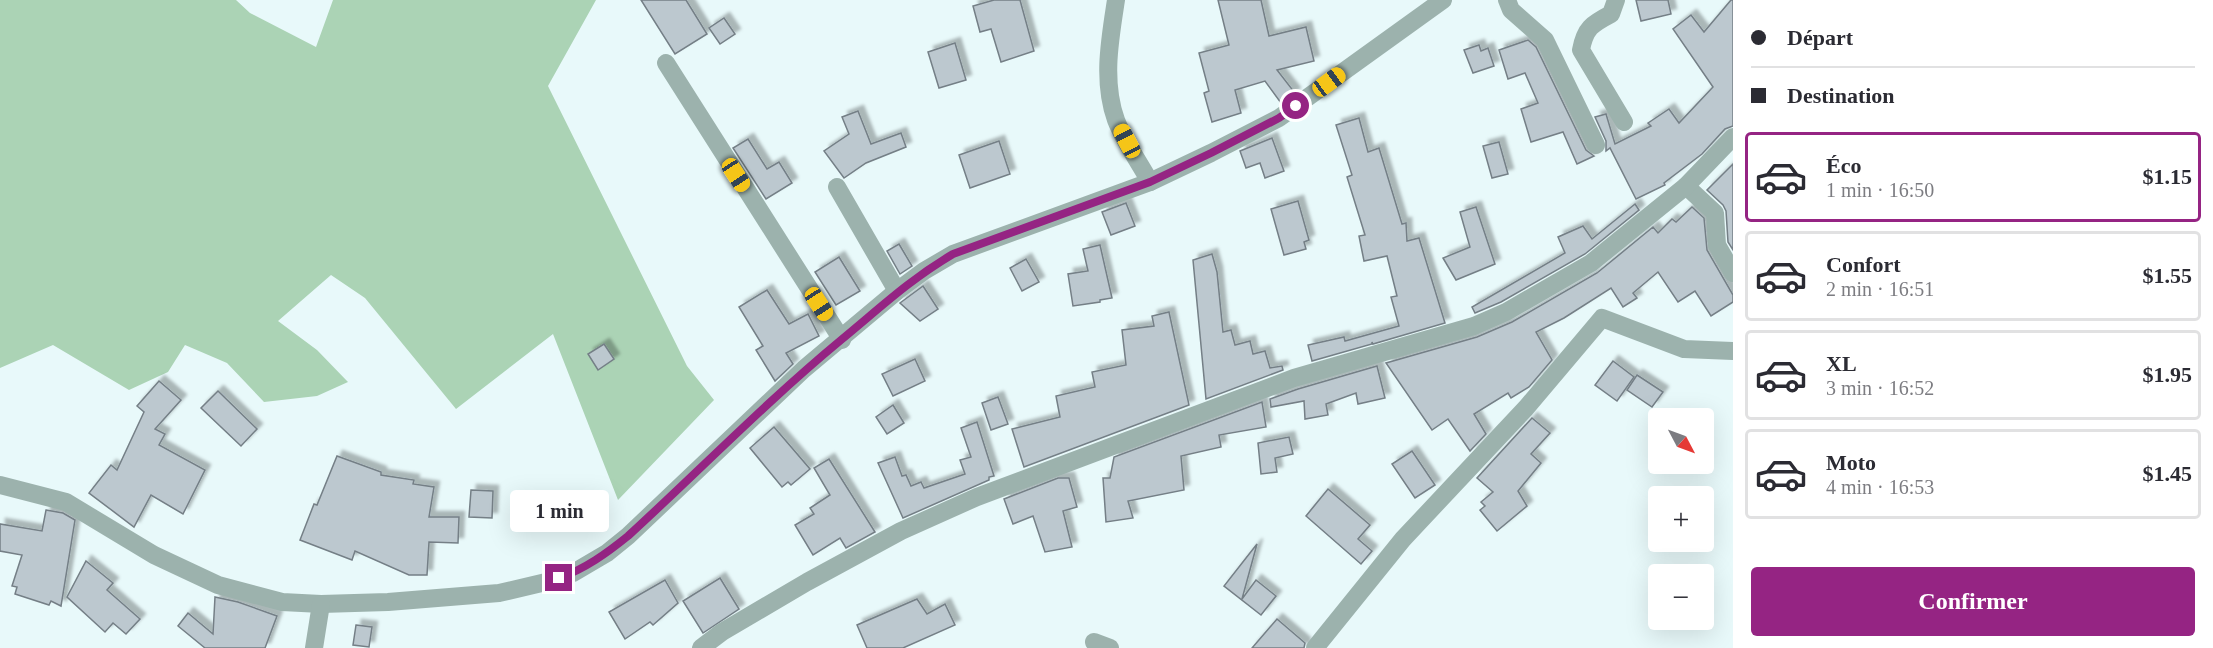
<!DOCTYPE html>
<html lang="fr">
<head>
<meta charset="utf-8">
<style>
  body { margin:0; font-family:Georgia,serif; background:#f2f2f3; color:#2b2b33; height:100vh; display:flex; flex-direction:column; font-size:22px; white-space:nowrap }
  * { box-sizing:border-box; margin:0 }
  p { font-size:20px; color:#7c7c81 }
  .icon { flex:none; width:33px; height:33px; fill:none; stroke:currentColor; stroke-width:2; stroke-linecap:round; stroke-linejoin:round }
  .map { position:relative; flex:1; overflow:hidden }
  .panel { display:flex; flex-direction:column; background:#fff; width:480px }
  .panel>* { flex:none }
  .guide { display:grid; align-content:center; height:132px; padding:0 18px; background:#fff }
  .needle { width:39px; rotate:131deg }
  .controls { position:absolute; left:1648px; top:408px; display:grid; gap:12px }
  .controls a { display:grid; place-items:center; width:66px; height:66px; border-radius:6px; background:#fff; box-shadow:0 6px 24px #0002; font-size:30px }
  .end { position:absolute; width:27px; height:27px; margin:-14px; border:8px solid #952483; background:#fff; box-shadow:0 0 0 3px #fff }
  .from { border-radius:50% }
  .bubble { position:absolute; height:42px; border-radius:6px; background:#fff; box-shadow:0 6px 24px #0002; font-size:20px; font-weight:600; line-height:42px; text-align:center }
  .car { position:absolute; width:18px; height:36px; margin:-18px -9px; border-radius:8px; box-shadow:0 0 4px 2px #0007; background:linear-gradient(#f5c518 24%,#345 0 40%,#f5c518 0 76%,#345 0 86%,#f5c518 0) }
  .guide b { display:flex; align-items:center; gap:21px; height:57px; font-size:22px }
  .guide b+b { border-top:2px solid #e1e1e2 }
  .guide i { width:15px; height:15px; background:#2b2b33 }
  ul { padding:0; list-style:none }
  li { display:flex; align-items:center; gap:18px; height:90px; margin:0 12px 9px; padding:0 6px; border:3px solid #e1e1e2; border-radius:6px }
  li div { flex:1 }
  li b { display:block; font-size:22px }
  li em { font-style:normal; font-weight:600 }
  li.active { border-color:#952483 }
  li>.icon { width:54px; height:54px; stroke-width:1.5 }
  .primary-button { display:flex; gap:12px; margin-top:auto; padding:12px 18px }
  .primary-button a { flex:1; height:69px; border-radius:6px; background:#952483; color:#fff; font-size:24px; font-weight:600; line-height:69px; text-align:center }
  main { display:flex; flex:1; min-height:0 }
  .map>svg:first-child { display:block }
</style>
</head>
<body>
<main>
<div class="map">
<svg width="1733" height="648" viewBox="0 0 1733 648">
  <defs>
    <filter id="shadow"><feDropShadow dx="5.5" dy="-5.5" stdDeviation="1.5" flood-color="#0004"/></filter>
  </defs>
  <rect width="100%" height="100%" fill="#e8f9fa"/>
  <polygon fill="#abd3b5" points="0,0 236,0 250,13 316,47 333,0 596,0 548,86 687,366 714,400 618,500 553,334 456,409 365,298 331,275 278,321 317,350 348,382 317,396 264,402 227,363 185,345 168,372 129,390 53,345 0,368"/>
  <g fill="#bcc8cf" stroke="#747f86" stroke-width="1.5" filter="url(#shadow)">
    <polygon points="641,0 686,0 707,34 675,54"/>
    <polygon points="994,0 1020,0 1034,51 1001,62 991,29 980,32 973,6"/>
    <polygon points="1218,0 1261,0 1269,36 1306,27 1314,61 1277,70 1295,93 1281,103 1265,81 1235,90 1241,113 1212,122 1204,93 1209,91 1199,53 1229,45"/>
    <polygon points="1636,0 1668,0 1671,14 1641,21"/>
    <polygon points="1731,0 1733,0 1733,126 1725,129 1702,154 1664,183 1665,185 1636,199 1610,148 1606,151 1606,141 1595,117 1606,114 1615,144 1651,126 1648,123 1669,109 1679,123 1713,87 1673,29 1691,15 1704,32"/>
    <polygon points="724,18 735,34 720,44 709,28"/>
    <polygon points="1528,40 1536,47 1586,150 1594,156 1577,164 1563,132 1531,142 1521,109 1538,103 1525,73 1508,79 1499,50"/>
    <polygon points="955,43 966,80 939,88 928,52"/>
    <polygon points="1479,45 1481,51 1488,48 1494,66 1473,73 1464,50"/>
    <polygon points="858,111 871,144 901,133 906,147 866,163 844,178 824,151 849,134 842,117"/>
    <polygon points="1359,118 1368,152 1379,148 1402,224 1406,223 1407,241 1419,238 1445,323 1373,344 1372,342 1372,344 1312,361 1308,345 1344,337 1345,341 1399,326 1391,297 1397,296 1387,256 1364,261 1359,236 1365,235 1347,177 1352,175 1336,125"/>
    <polygon points="1272,138 1284,171 1265,178 1260,163 1246,168 1240,151"/>
    <polygon points="748,139 767,169 779,162 792,183 766,199 733,148"/>
    <polygon points="999,141 1010,174 970,188 959,155"/>
    <polygon points="1499,142 1508,174 1492,178 1483,146"/>
    <polygon points="1733,164 1733,250 1728,242 1726,211 1723,205 1707,190"/>
    <polygon points="1298,201 1309,240 1304,242 1306,249 1284,255 1271,209"/>
    <polygon points="1126,203 1135,226 1111,235 1102,212"/>
    <polygon points="1635,204 1639,210 1585,254 1501,302 1475,313 1472,307 1565,253 1558,237 1583,226 1592,239"/>
    <polygon points="1476,207 1495,264 1456,280 1443,258 1470,247 1460,212"/>
    <polygon points="1692,207 1704,218 1707,250 1733,295 1733,302 1711,316 1695,291 1678,302 1658,272 1633,293 1637,298 1623,307 1611,288 1564,318 1536,332 1552,360 1529,387 1511,398 1508,393 1474,414 1486,434 1470,451 1448,419 1432,430 1386,363 1477,337 1512,322 1597,273 1653,227 1658,233 1672,219 1676,222"/>
    <polygon points="899,244 912,266 900,274 887,251"/>
    <polygon points="1100,245 1112,298 1100,300 1100,302 1073,306 1068,274 1088,271 1083,249"/>
    <polygon points="1212,254 1217,272 1223,332 1231,330 1235,345 1250,341 1253,354 1265,351 1270,368 1282,366 1283,370 1206,399 1193,260"/>
    <polygon points="839,257 860,291 836,305 815,272"/>
    <polygon points="1026,259 1039,282 1022,291 1010,268"/>
    <polygon points="923,286 938,309 920,321 900,303"/>
    <polygon points="767,290 789,324 808,314 819,336 786,353 793,364 775,381 756,350 763,346 739,307"/>
    <polygon points="1169,312 1189,405 1024,467 1012,429 1060,417 1056,396 1095,387 1092,372 1126,365 1122,330 1154,326 1152,316"/>
    <polygon points="604,344 614,359 598,370 588,354"/>
    <polygon points="915,359 925,381 893,396 882,374"/>
    <polygon points="1613,361 1634,377 1617,401 1595,385"/>
    <polygon points="1377,366 1385,398 1358,404 1356,393 1326,404 1328,415 1305,419 1304,401 1271,407 1270,399 1298,389"/>
    <polygon points="1637,375 1663,392 1652,407 1627,390"/>
    <polygon points="159,381 181,400 155,429 165,434 159,445 205,470 183,514 151,495 134,527 89,493 111,465 117,470 144,412 137,406"/>
    <polygon points="218,391 257,429 241,446 201,408"/>
    <polygon points="998,397 1008,424 991,430 982,403"/>
    <polygon points="1262,402 1266,427 1219,435 1221,447 1181,456 1184,490 1128,501 1133,518 1106,522 1103,478 1110,478 1114,457"/>
    <polygon points="893,405 904,423 887,434 876,417"/>
    <polygon points="1532,418 1550,433 1531,454 1541,463 1518,491 1527,506 1497,531 1480,510 1485,506 1481,502 1493,492 1477,478"/>
    <polygon points="977,422 994,476 989,477 989,480 903,518 878,463 895,457 902,476 906,475 911,486 921,482 924,488 965,474 960,460 971,457 961,428"/>
    <polygon points="774,427 810,469 791,485 788,482 782,487 750,448"/>
    <polygon points="1289,437 1293,454 1275,458 1277,472 1261,474 1258,443"/>
    <polygon points="1412,451 1435,485 1415,498 1392,464"/>
    <polygon points="337,456 381,472 381,475 414,480 413,484 434,487 429,517 459,517 458,543 429,542 427,575 409,575 355,551 352,560 300,540 314,504 317,505"/>
    <polygon points="829,459 875,532 846,548 840,538 813,555 795,525 814,514 810,508 830,495 814,468"/>
    <polygon points="1058,478 1069,478 1077,507 1063,511 1072,547 1045,552 1033,516 1013,524 1004,499"/>
    <polygon points="1328,489 1370,525 1358,539 1372,551 1361,564 1306,516"/>
    <polygon points="471,490 493,491 492,518 469,517"/>
    <polygon points="46,510 63,513 75,520 61,606 51,601 49,605 15,594 17,587 12,586 22,555 0,551 0,524 42,531"/>
    <polygon points="1257,544 1242,599 1256,580 1276,596 1261,615 1224,586"/>
    <polygon points="86,561 113,583 107,590 140,619 126,634 113,623 105,632 67,597"/>
    <polygon points="720,578 739,609 703,633 683,601"/>
    <polygon points="665,580 678,603 653,625 650,622 625,639 609,612"/>
    <polygon points="215,597 238,602 277,616 265,648 205,648 178,626 188,613 213,634"/>
    <polygon points="917,599 927,614 945,604 955,625 903,648 867,648 857,625"/>
    <polygon points="1277,619 1305,643 1304,648 1252,648"/>
    <polygon points="356,625 372,627 369,647 353,645"/>
  </g>
  <g fill="none" stroke-linecap="round" stroke-linejoin="round">
    <g stroke="#9cb2ad" stroke-width="18">
      <path d="M1116,0C1110,39 1102,81 1116,120C1124,141 1139,162 1150,182"/>
      <polyline points="1507,0 1511,10 1545,40 1596,145"/>
      <path d="M1616,0L1611,14C1592,24 1585,28 1581,50L1624,122"/>
      <polyline points="666,63 842,340"/>
      <polyline points="1686,186 1715,213 1717,245 1733,273"/>
      <polyline points="837,187 897,291"/>
      <polyline points="0,485 66,502 154,555 218,585 282,602 321,604 388,602 499,593 546,582 573,573 607,553 628,536 804,369 897,291 924,271 953,254 1150,182 1211,153 1279,118 1443,0"/>
      <polyline points="1094,642 1110,648"/>
      <polyline points="314,648 321,604"/>
      <polyline points="701,648 722,632 807,582 901,531 977,497 1294,378 1474,326 1506,312 1591,263 1686,186 1733,137"/>
      <polyline points="1315,648 1403,539 1526,408 1602,318 1684,349 1733,351"/>
    </g>
  </g>
  <g fill="none" stroke-linecap="round" stroke-linejoin="round">
    <path stroke="#952483" stroke-width="8" d="M559,578C585,569 607,553 628,536C699,471 766,402 841,340C880,308 909,280 953,254L1150,182L1211,153L1279,118L1296,106"/>
  </g>
</svg>
<div class="controls">
<a><svg class="needle" viewBox="-14 -14 28 28"><path d="M0-13l5 13h-10z" fill="#e53935"/><path d="M0 13l5-13h-10z" fill="#7c7c81"/></svg></a>
<a>+</a>
<a>−</a>
</div>
<i class="end from" style="left:1296px;top:106px"></i>
<i class="end" style="left:559px;top:578px"></i>
<div class="bubble" style="left:510px;top:490px;width:99px">1 min</div>
<i class="car" style="left:1329px;top:82px;rotate:54deg"></i>
<i class="car" style="left:1127px;top:141px;rotate:332deg"></i>
<i class="car" style="left:736px;top:175px;rotate:147deg"></i>
<i class="car" style="left:819px;top:304px;rotate:147deg"></i>
</div>
<section class="panel">
<div class="guide">
<b><i class="from"></i>Départ</b>
<b><i></i>Destination</b>
</div>
<ul>
<li class="active"><svg class="icon" aria-label="car" viewBox="0 0 24 24"><path d="M5 17H2v-5l4-1 3-4h7l3 4 3 1v5h-3M9 17h6M6 11h13"/><circle cx="7" cy="17" r="2"/><circle cx="17" cy="17" r="2"/></svg><div><b>Éco</b><p>1 min · 16:50</p></div><em>$1.15</em></li>
<li><svg class="icon" aria-label="car" viewBox="0 0 24 24"><path d="M5 17H2v-5l4-1 3-4h7l3 4 3 1v5h-3M9 17h6M6 11h13"/><circle cx="7" cy="17" r="2"/><circle cx="17" cy="17" r="2"/></svg><div><b>Confort</b><p>2 min · 16:51</p></div><em>$1.55</em></li>
<li><svg class="icon" aria-label="car" viewBox="0 0 24 24"><path d="M5 17H2v-5l4-1 3-4h7l3 4 3 1v5h-3M9 17h6M6 11h13"/><circle cx="7" cy="17" r="2"/><circle cx="17" cy="17" r="2"/></svg><div><b>XL</b><p>3 min · 16:52</p></div><em>$1.95</em></li>
<li><svg class="icon" aria-label="car" viewBox="0 0 24 24"><path d="M5 17H2v-5l4-1 3-4h7l3 4 3 1v5h-3M9 17h6M6 11h13"/><circle cx="7" cy="17" r="2"/><circle cx="17" cy="17" r="2"/></svg><div><b>Moto</b><p>4 min · 16:53</p></div><em>$1.45</em></li>
</ul>
<div class="primary-button"><a>Confirmer</a></div>
</section>
</main>
</body>
</html>
